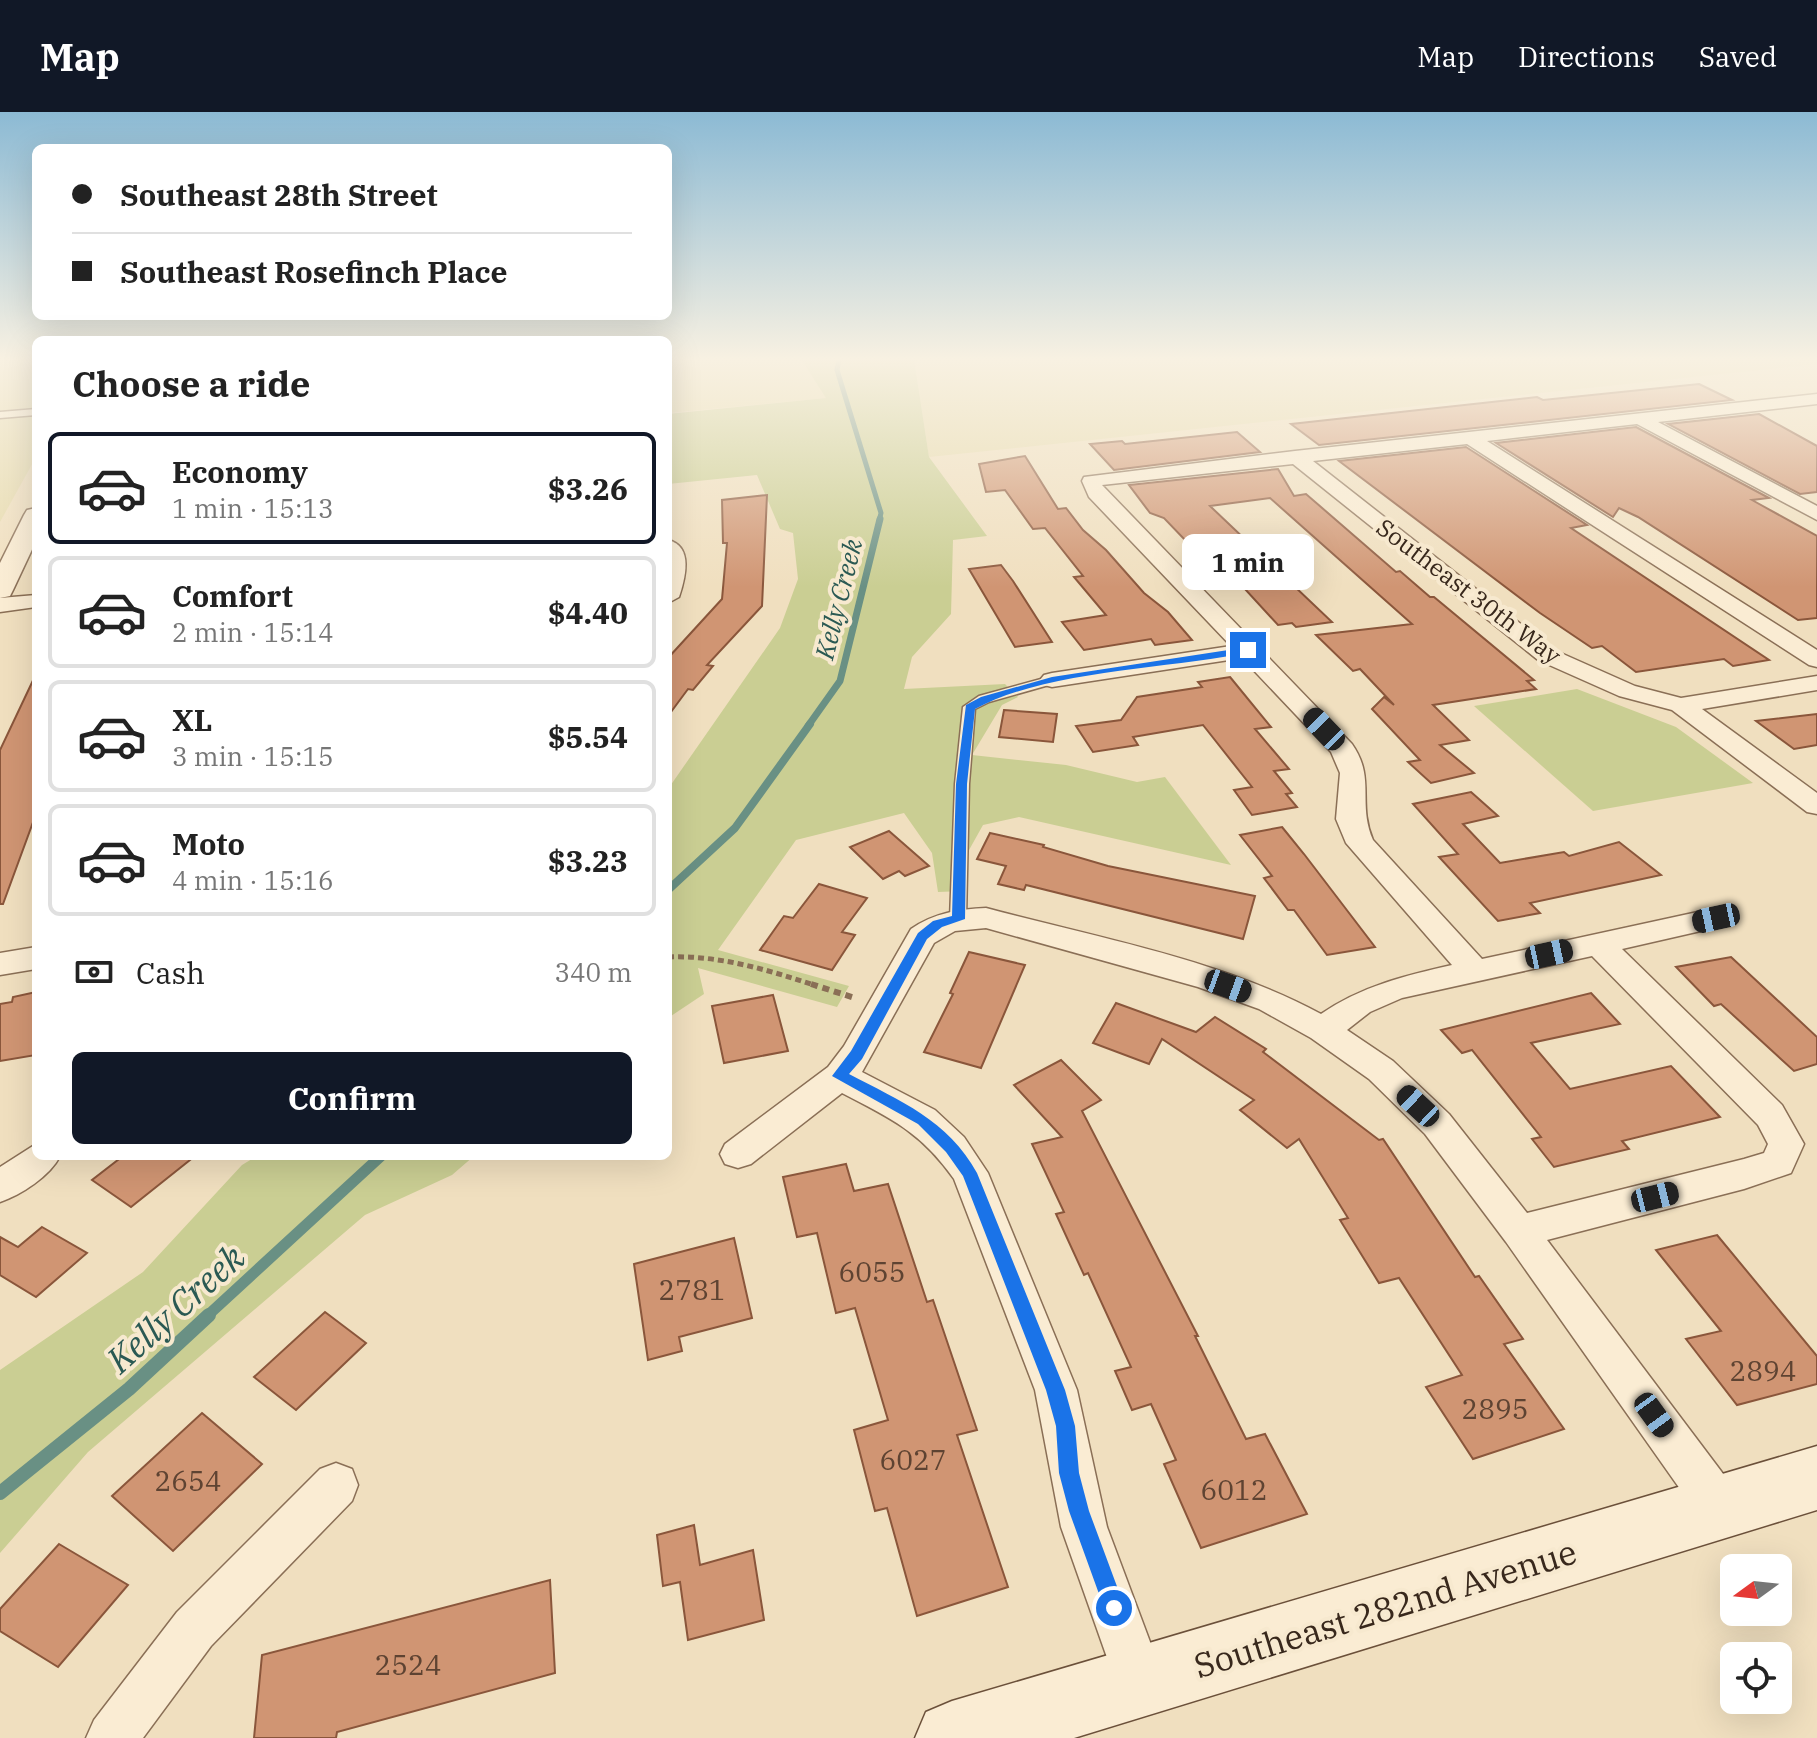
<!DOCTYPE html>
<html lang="en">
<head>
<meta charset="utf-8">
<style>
  body { margin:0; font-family:"IBM Plex Serif",serif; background:#f2f2f2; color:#222; height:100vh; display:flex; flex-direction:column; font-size:30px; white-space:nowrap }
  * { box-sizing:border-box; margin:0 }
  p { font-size:26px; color:#767676 }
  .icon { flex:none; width:44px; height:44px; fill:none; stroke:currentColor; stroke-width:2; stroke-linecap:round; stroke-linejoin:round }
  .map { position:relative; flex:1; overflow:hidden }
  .panel { position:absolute; left:32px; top:224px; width:640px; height:824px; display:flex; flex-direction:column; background:#fff; border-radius:12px; box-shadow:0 8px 32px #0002 }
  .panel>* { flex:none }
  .banner { position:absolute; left:32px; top:32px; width:640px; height:176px; border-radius:12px; box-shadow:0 8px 32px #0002; display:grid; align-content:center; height:176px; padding:0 40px; background:#fff }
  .needle { width:52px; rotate:255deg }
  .fabs { position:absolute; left:1720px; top:1442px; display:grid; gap:16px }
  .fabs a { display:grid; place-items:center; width:72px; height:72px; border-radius:12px; background:#fff; box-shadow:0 8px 32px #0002; font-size:40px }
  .end { position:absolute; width:36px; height:36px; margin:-18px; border:10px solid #1a73e8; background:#fff; box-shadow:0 0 0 4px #fff }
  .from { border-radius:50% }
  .bubble { position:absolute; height:56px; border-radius:12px; background:#fff; box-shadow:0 8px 32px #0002; font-size:26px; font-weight:700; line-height:56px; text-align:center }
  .car { position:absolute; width:24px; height:48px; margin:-24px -12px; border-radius:10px; box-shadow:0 0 6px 2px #0007; background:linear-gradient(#222 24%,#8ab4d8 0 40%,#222 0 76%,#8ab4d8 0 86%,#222 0) }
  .banner b { display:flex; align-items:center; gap:28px; height:76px; font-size:30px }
  .banner b+b { border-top:2px solid #e0e0e0 }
  .banner i { width:20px; height:20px; background:#222 }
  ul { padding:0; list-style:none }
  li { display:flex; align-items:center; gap:24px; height:112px; margin:0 16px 12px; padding:0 24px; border:4px solid #e0e0e0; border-radius:12px }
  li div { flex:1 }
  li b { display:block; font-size:30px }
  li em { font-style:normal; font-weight:700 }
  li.on { border-color:#111827 }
  li>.icon { width:72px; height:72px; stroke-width:1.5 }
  h2 { padding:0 40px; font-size:36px; line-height:96px }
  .pay { display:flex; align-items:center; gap:20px; height:88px; padding:0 40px; font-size:30px }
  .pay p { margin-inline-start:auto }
  .action { display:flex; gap:16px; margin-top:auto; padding:16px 40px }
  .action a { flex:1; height:92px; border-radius:12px; background:#111827; color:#fff; font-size:32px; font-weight:700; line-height:92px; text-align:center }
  header { display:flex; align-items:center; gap:48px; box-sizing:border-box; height:112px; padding:0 40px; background:#111827; color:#fff }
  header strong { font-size:38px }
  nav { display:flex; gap:44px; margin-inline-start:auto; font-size:28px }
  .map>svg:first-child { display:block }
</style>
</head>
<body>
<header>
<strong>Map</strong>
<nav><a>Map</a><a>Directions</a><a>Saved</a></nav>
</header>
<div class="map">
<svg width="1817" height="1626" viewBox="0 0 1817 1626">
  <rect width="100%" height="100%" fill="#f0dfbf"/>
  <g fill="#e6daac">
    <polygon points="0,247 36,247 36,345 0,410"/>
    <polygon points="668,247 801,247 827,286 668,301"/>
    <polygon points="914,247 1817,247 1817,252 929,345"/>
  </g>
  <g fill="#cace93">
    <polygon points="801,247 914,247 929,345 987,424 953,428 951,502 912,545 904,577 1005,572 1018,585 1002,593 972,643 1066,653 1137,670 1165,665 1231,753 1019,705 983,713 964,747 964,779 938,780 932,741 904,701 796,728 718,838 849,874 837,895 698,856 704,882 668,906 668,677 780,516 798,467 793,421 780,417 757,363 668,372 668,302 826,286"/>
    <polygon points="1577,577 1676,615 1753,671 1593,699 1474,594"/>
    <polygon points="257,1044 474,1044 452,1063 365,1103 88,1340 0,1441 0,1258 143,1160 242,1053"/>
  </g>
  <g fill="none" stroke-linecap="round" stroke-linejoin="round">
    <polyline stroke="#699084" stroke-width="5" points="839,247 837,258 881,401 879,409"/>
    <polyline stroke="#699084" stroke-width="7" points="808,614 840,569 880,407"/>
    <polyline stroke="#699084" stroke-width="8" points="668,778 735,716 810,612"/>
    <polyline stroke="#699084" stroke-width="11" points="206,1205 381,1044"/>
    <polyline stroke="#699084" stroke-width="14" points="0,1381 129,1277 209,1203"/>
  </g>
  <g fill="#d09573" stroke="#8a563b" stroke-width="2">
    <polygon points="1699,272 1732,288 1319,333 1291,312 1537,285 1543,288"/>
    <polygon points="1759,302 1817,334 1817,380 1800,382 1668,312"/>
    <polygon points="1636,315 1769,386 1752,388 1817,424 1817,506 1798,508 1638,405 1619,396 1613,405 1496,331"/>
    <polygon points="1237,320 1260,340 1114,358 1090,332 1122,329 1125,332"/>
    <polygon points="1466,335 1587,413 1571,416 1769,548 1733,554 1724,547 1636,560 1602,534 1592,536 1540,501 1339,349"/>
    <polygon points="1025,344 1058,397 1066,396 1083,418 1106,438 1144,481 1168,500 1192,528 1155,533 1151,527 1084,538 1062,510 1106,503 1074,465 1083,464 1045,416 1033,417 1005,378 986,380 979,352"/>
    <polygon points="1278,357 1294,384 1306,382 1396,460 1400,459 1430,485 1434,485 1534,568 1527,569 1536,577 1433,593 1469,628 1440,633 1474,661 1431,671 1408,650 1420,648 1372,597 1384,585 1394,593 1360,557 1353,559 1316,523 1412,512 1270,386 1210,394 1332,510 1296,515 1292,511 1278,513 1244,476 1251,475 1202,426 1185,428 1164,406 1150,401 1129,373"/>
    <polygon points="767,383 762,494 707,553 713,554 693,578 688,577 668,604 668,546 722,487 727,431 723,431 722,388"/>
    <polygon points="1001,453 1013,469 1052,530 1015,535 969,457"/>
    <polygon points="36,562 36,702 3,792 0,792 0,638"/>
    <polygon points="1230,565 1271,615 1255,617 1289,657 1274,659 1292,681 1286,682 1297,695 1252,703 1234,678 1252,675 1203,613 1133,625 1138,633 1093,640 1076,614 1121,608 1137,585 1202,575 1198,570"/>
    <polygon points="1004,598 1057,602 1053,630 999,625"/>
    <polygon points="1817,602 1817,633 1794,637 1756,609"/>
    <polygon points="1471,680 1498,704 1463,712 1500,751 1564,740 1569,744 1619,730 1661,763 1530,791 1540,801 1498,809 1439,745 1458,742 1413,692"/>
    <polygon points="1282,715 1304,742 1375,835 1327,843 1294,798 1288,798 1264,766 1272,764 1240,723"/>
    <polygon points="889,719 929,754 905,764 899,759 883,767 850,735"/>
    <polygon points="990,721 1044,733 1043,735 1108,754 1255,784 1243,827 1026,773 1024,778 998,772 1006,754 977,747"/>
    <polygon points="819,772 867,786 842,820 855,823 832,858 760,838 784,804 793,806"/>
    <polygon points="969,840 1025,853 981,956 924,940 953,882 950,881"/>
    <polygon points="1731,845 1817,925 1817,952 1794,959 1721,892 1714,894 1676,855"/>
    <polygon points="36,880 36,943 0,949 0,892 12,890 13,885"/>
    <polygon points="1591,881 1620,912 1531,931 1570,977 1671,954 1720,1005 1622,1029 1629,1037 1554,1055 1532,1027 1541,1025 1472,938 1462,941 1441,918"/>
    <polygon points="773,883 788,939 724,951 712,894"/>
    <polygon points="1116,891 1196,920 1215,905 1266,937 1263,940 1379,1028 1383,1027 1475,1165 1479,1164 1523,1227 1504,1232 1564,1317 1473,1347 1426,1275 1462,1263 1399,1166 1379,1171 1340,1108 1348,1106 1299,1027 1287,1036 1240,998 1254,988 1162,927 1149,952 1093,931"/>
    <polygon points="1061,948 1101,988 1082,999 1198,1224 1195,1224 1246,1327 1265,1322 1307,1402 1201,1436 1164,1352 1176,1348 1151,1292 1132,1298 1115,1259 1131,1255 1088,1161 1084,1163 1056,1102 1064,1100 1032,1032 1062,1025 1014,973"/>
    <polygon points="123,1044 195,1044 131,1095 92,1068"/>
    <polygon points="846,1052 854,1079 888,1072 927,1190 933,1188 977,1318 957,1323 1008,1475 917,1504 887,1396 875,1399 854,1318 888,1308 855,1196 836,1201 817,1121 797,1125 783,1065"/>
    <polygon points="42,1115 87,1141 36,1185 0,1163 0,1125 18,1135"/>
    <polygon points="1717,1123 1817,1244 1817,1272 1737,1293 1686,1227 1721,1219 1656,1138"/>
    <polygon points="734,1126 752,1206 679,1225 682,1239 648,1248 634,1152"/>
    <polygon points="325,1200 366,1231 296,1298 254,1265"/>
    <polygon points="202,1301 262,1352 173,1439 112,1384"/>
    <polygon points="694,1413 700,1453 753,1438 764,1508 688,1528 680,1470 663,1474 657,1423"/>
    <polygon points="59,1432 128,1473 58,1555 0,1519 0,1497"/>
    <polygon points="550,1468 555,1561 337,1620 336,1626 254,1626 262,1543"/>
  </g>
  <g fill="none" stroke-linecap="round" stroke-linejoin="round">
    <defs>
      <g id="service">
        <polygon points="36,297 36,303 0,306 0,300"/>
        <polygon points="1052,564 1056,565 1056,571 989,590 975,597 969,672 966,807 958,812 952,811 950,807 955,672 963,595 979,584"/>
      </g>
      <g id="minor">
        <path d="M1817,282V292L1658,310L1817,394V408L1637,312L1487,329L1817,538V555L1809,553L1467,332L1313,349L1554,538L1635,574L1681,586L1817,564V578L1702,597L1817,681V702L1807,700L1672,598L1619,584L1538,548L1293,352L1102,373L1352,632C1376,666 1357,691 1373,728L1482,847L1716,796L1727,799L1731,806L1727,813L1622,837L1782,993L1804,1032L1791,1061L1744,1077L1547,1128L1736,1379L1743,1395L1736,1411L1720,1418L1704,1411L1506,1130L1425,1022L1369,967L1311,926L1259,897L1198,875L986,816L955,819L934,831L862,960L935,998L964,1025L988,1061L1077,1278L1107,1415L1165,1570L1158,1588L1140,1595L1122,1588L1061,1415L1035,1278L954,1067C921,1020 892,1007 842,981L751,1052L738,1056L725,1052L720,1042L725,1032L828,955L844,934L911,817C934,801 959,797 986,796C1098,826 1219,847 1321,902C1362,874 1404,864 1452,853L1346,731L1336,707L1340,661L1331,640L1242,546L1052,575L1044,573L1040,568L1044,563L1052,561L1231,534L1089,385L1082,369L1084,365L1295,339ZM1592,844L1758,1013L1768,1032L1764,1041L1744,1047L1527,1101L1449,1002L1393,949L1347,918L1370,900L1402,886Z"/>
        <path d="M668,428C694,434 685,467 679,485L668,491Z"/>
        <polygon points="36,483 36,495 0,500 0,486"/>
        <polygon points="36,835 36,857 0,863 0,841"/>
        <path d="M36,1032V1044H60C50,1064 21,1083 0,1090V1055Z"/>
        <polygon points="336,1351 352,1357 358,1373 352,1389 211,1534 143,1626 86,1626 94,1608 177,1500 320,1357"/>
      </g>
      <polygon id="tertiary" points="36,396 36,429 13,478 10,484 0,486 0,451 24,403 27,398"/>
      <polygon id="secondary" points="1817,1334 1817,1398 1074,1626 915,1626 926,1600 952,1589"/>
    </defs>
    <use href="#service" stroke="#8a6f56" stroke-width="3"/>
    <use href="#minor" stroke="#8a6f56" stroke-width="3"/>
    <use href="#tertiary" stroke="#8a6f56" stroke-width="3"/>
    <use href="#secondary" stroke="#6b503a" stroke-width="3"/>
    <path stroke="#8a6f56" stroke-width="5" stroke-dasharray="6 4" stroke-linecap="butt" d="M668,845C720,843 768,858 817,874"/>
    <polyline stroke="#8a6f56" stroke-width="6" stroke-dasharray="7 5" stroke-linecap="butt" points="811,872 855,886"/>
    <use href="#service" fill="#faecd3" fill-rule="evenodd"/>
    <use href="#minor" fill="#faecd3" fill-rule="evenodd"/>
    <use href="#tertiary" fill="#faecd3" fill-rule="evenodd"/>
    <use href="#secondary" fill="#faecd3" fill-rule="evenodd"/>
  </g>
  <linearGradient id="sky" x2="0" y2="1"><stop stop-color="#8cbad4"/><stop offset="0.52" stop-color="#f8f1e2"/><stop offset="1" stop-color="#f8f1e2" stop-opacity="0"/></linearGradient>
  <rect width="1817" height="475" fill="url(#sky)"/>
  <path fill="#1a73e8" d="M1248,535L1251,540C1170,557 1046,558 975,597L967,672L965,807L942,815L927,827L862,947L849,962C900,989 948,1008 977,1061L1065,1278L1075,1314L1079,1361L1089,1399L1125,1496L1122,1504L1114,1507L1107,1504L1069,1399L1059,1361L1056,1314L1046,1278L963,1064L946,1040L918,1012L832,964L851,939L918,821L933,809L952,804L956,672L966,593L981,585L1052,565Z"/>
  <g text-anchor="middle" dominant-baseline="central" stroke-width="8" stroke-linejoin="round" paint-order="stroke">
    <g font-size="24" fill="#38281c" stroke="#f7e9cf">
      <text transform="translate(1469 479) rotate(37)">Southeast 30th Way</text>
    </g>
    <g font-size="26" font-style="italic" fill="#2a5953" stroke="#f7e9cf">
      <text transform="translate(838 487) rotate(-76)">Kelly Creek</text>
    </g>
    <g font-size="28" fill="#5e4332">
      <text x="872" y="1159">6055</text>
      <text x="692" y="1177">2781</text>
      <text x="1763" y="1258">2894</text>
      <text x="1495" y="1296">2895</text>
      <text x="913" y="1347">6027</text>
      <text x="188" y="1368">2654</text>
      <text x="1234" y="1377">6012</text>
      <text x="408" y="1552">2524</text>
    </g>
    <g font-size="34" fill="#38281c" stroke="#f7e9cf">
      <text transform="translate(1385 1496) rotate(-17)">Southeast 282nd Avenue</text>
    </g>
    <g font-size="36" font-style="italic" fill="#2a5953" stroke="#f7e9cf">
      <text transform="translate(175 1196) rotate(-42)">Kelly Creek</text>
    </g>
  </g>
</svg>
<div class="fabs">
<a><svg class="needle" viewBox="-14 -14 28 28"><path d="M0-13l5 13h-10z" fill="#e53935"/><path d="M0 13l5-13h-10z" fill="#767676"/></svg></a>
<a><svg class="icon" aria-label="locate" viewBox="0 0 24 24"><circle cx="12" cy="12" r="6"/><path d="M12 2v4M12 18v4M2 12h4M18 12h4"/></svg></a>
</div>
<i class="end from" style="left:1114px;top:1496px"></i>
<i class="end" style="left:1248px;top:538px"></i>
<div class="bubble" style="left:1182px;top:422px;width:132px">1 min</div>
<i class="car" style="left:1324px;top:617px;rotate:316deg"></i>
<i class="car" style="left:1716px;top:806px;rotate:258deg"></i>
<i class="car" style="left:1549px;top:842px;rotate:78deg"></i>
<i class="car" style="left:1228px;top:874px;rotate:110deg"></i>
<i class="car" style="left:1418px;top:994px;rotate:313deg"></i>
<i class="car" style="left:1655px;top:1085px;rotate:76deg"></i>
<i class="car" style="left:1654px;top:1303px;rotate:144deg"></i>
<div class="banner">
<b><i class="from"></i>Southeast 28th Street</b>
<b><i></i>Southeast Rosefinch Place</b>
</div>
<section class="panel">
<h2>Choose a ride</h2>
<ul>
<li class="on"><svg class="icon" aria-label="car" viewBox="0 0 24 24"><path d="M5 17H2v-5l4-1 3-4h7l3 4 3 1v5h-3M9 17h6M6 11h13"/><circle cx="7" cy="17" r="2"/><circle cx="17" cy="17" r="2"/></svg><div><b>Economy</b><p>1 min · 15:13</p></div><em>$3.26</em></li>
<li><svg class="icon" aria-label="car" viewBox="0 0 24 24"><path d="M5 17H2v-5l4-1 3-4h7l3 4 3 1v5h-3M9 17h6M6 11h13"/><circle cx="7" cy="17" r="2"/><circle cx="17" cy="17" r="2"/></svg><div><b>Comfort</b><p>2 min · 15:14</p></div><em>$4.40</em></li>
<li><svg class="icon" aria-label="car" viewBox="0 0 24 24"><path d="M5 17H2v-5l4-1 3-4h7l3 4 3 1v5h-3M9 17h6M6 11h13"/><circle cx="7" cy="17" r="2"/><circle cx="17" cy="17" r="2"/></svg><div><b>XL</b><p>3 min · 15:15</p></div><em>$5.54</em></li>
<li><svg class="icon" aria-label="car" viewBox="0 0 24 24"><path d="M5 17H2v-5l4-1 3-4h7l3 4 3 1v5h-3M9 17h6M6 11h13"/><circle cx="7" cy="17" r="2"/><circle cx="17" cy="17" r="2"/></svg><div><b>Moto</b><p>4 min · 15:16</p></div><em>$3.23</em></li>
</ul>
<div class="pay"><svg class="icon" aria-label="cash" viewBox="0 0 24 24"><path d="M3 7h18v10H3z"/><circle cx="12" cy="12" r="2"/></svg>Cash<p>340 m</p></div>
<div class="action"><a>Confirm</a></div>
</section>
</div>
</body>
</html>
